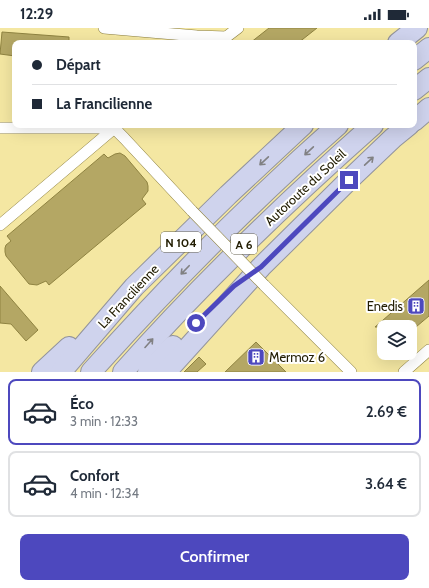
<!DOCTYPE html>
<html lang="fr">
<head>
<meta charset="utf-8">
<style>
  body { margin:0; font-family:Cabin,sans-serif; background:#f6f6f7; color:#1f2937; height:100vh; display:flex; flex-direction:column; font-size:15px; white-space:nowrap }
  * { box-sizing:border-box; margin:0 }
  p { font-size:13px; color:#747a83 }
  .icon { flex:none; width:22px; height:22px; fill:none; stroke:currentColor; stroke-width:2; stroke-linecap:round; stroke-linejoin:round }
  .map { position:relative; height:344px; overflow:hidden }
  .details { display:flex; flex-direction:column; background:#fff; flex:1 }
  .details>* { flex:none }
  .hud { position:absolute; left:12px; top:12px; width:405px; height:88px; border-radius:8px; box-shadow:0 4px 16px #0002; display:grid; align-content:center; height:88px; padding:0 20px; background:#fff }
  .buttons { position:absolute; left:377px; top:292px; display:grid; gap:8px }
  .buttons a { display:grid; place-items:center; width:40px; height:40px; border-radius:8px; background:#fff; box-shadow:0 4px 16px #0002; font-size:20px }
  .end { position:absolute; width:18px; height:18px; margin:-9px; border:5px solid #4d48be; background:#fff; box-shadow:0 0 0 2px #fff }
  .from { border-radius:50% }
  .hud b { display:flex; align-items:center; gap:14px; height:38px; font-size:15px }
  .hud b+b { border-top:1px solid #e0e1e3 }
  .hud i { width:10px; height:10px; background:#1f2937 }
  ul { padding:7px 0 0; list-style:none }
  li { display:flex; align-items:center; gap:12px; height:66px; margin:0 8px 6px; padding:0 12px; border:2px solid #e0e1e3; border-radius:8px }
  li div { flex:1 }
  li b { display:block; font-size:15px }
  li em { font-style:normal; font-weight:600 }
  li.active { border-color:#4d48be }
  li>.icon { width:36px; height:36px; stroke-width:1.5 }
  .action { display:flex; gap:8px; margin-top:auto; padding:8px 20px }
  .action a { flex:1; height:46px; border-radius:8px; background:#4d48be; color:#fff; font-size:16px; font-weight:600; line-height:46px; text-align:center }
  .status { display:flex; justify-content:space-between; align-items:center; height:28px; padding:0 20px; background:#fff; direction:ltr }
  .status svg { height:11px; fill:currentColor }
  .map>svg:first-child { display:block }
</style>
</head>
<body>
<div class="status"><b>12:29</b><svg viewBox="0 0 49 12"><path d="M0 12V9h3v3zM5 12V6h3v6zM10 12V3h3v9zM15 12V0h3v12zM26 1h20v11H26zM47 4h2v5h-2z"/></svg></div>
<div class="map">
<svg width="429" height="344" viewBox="0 0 429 344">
  <rect width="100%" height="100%" fill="#f4e7a2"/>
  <g fill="#b4a764" stroke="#8f8341">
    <polygon points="269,0 317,0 298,15 250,15"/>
    <polygon points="2,4 69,9 69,15 15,15 15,28 0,26"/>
    <polygon points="120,125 125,128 147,154 148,158 148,163 142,171 146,176 49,257 46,253 37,257 29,256 6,228 5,224 5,220 6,217 11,213 7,208 104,126 108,130 115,126"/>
    <polygon points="429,252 429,288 410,304 410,299 375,299"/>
    <polygon points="0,258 38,302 26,313 11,296 0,295"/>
    <polygon points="256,314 286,344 225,344"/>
    <polygon points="199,329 206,336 197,344 184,344"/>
  </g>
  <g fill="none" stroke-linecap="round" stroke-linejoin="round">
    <defs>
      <g id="street">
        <polyline points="104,0 197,8 226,9"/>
        <polyline points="221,13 238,0"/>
        <polyline points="0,100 114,100"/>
        <polyline points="114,100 124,110 192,183"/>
        <polyline points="0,197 118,97"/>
        <polyline points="264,257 351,344"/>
        <polyline points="404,344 429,322"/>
      </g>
      <g id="highway">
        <polyline points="398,15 417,0"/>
        <polyline points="414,32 429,20"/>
        <polyline points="414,62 429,50"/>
        <polyline points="414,93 429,80"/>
        <polyline points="42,344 69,319"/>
        <polyline points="61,344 134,259 228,167 303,97"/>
        <path d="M91,344C169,257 251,174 338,97"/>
        <path d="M123,344C201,256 285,175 373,97"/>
        <polyline points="148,344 173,318"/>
        <polyline points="166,344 261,239 349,152 393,110 409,97"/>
      </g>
    </defs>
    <use href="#street" stroke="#8c7f3d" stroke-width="12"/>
    <use href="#highway" stroke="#92939b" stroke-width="22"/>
    <use href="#street" stroke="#fff" stroke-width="11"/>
    <use href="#highway" stroke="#cfd3ed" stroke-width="20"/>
    <defs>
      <polyline id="street-bridge" points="192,183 264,257"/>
    </defs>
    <use href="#street-bridge" stroke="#8c7f3d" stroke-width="12" stroke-linecap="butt"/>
    <use href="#street-bridge" stroke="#fff" stroke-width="11"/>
  </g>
  <defs><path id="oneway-shaft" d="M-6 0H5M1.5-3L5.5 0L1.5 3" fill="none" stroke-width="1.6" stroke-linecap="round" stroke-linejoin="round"/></defs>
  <g stroke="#818183">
    <use href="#oneway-shaft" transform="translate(309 123) rotate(137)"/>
    <use href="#oneway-shaft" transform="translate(264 133) rotate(137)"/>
    <use href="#oneway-shaft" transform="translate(369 133) rotate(-43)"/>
    <use href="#oneway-shaft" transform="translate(185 242) rotate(134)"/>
    <use href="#oneway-shaft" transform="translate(149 315) rotate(-48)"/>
  </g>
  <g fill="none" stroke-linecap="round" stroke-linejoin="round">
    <polyline stroke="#4d48be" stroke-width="5" points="196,295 234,258 261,239 349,152"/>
  </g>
  <defs>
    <symbol id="building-square" viewBox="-11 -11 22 22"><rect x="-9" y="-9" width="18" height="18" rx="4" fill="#4d48be" stroke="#fff"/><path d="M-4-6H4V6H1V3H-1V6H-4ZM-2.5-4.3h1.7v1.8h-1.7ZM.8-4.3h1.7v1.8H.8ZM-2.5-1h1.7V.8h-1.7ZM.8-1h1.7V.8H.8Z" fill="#fff"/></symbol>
  </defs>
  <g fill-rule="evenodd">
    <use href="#building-square" x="406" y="268" width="20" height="20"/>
    <use href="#building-square" x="246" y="319" width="20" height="20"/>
  </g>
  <g text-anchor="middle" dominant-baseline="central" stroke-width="4" stroke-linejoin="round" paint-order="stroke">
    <g fill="#fff" stroke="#64614e" stroke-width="1">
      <rect x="161" y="204" width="40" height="20" rx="3"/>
      <rect x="231" y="206" width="26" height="20" rx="3"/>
    </g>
    <g font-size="12" font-weight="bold" fill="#221d02">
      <text x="181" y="214">N 104</text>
      <text x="244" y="216">A 6</text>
    </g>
    <g font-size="13" fill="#221d02" stroke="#fff">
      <text transform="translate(305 159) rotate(-43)">Autoroute du Soleil</text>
      <text transform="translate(128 268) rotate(-47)">La Francilienne</text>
    </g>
    <g font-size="13" fill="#221d02" stroke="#fff" text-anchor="end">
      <text x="403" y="278">Enedis</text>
      <text x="269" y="329" text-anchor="start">Mermoz 6</text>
    </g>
  </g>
</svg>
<div class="buttons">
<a><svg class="icon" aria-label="layers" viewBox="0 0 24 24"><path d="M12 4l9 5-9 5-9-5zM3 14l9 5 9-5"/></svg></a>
</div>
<i class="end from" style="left:196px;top:295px"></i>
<i class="end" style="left:349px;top:152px"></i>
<div class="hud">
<b><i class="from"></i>Départ</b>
<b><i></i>La Francilienne</b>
</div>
</div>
<section class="details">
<ul>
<li class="active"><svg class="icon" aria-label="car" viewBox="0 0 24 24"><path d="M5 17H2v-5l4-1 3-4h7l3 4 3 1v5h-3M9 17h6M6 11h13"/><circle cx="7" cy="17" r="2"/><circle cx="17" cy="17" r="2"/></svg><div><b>Éco</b><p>3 min · 12:33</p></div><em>2.69 €</em></li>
<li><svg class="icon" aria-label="car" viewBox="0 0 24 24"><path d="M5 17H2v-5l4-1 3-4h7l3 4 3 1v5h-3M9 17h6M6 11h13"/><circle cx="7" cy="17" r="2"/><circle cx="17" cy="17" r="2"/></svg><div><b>Confort</b><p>4 min · 12:34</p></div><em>3.64 €</em></li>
</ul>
<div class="action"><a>Confirmer</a></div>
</section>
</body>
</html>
